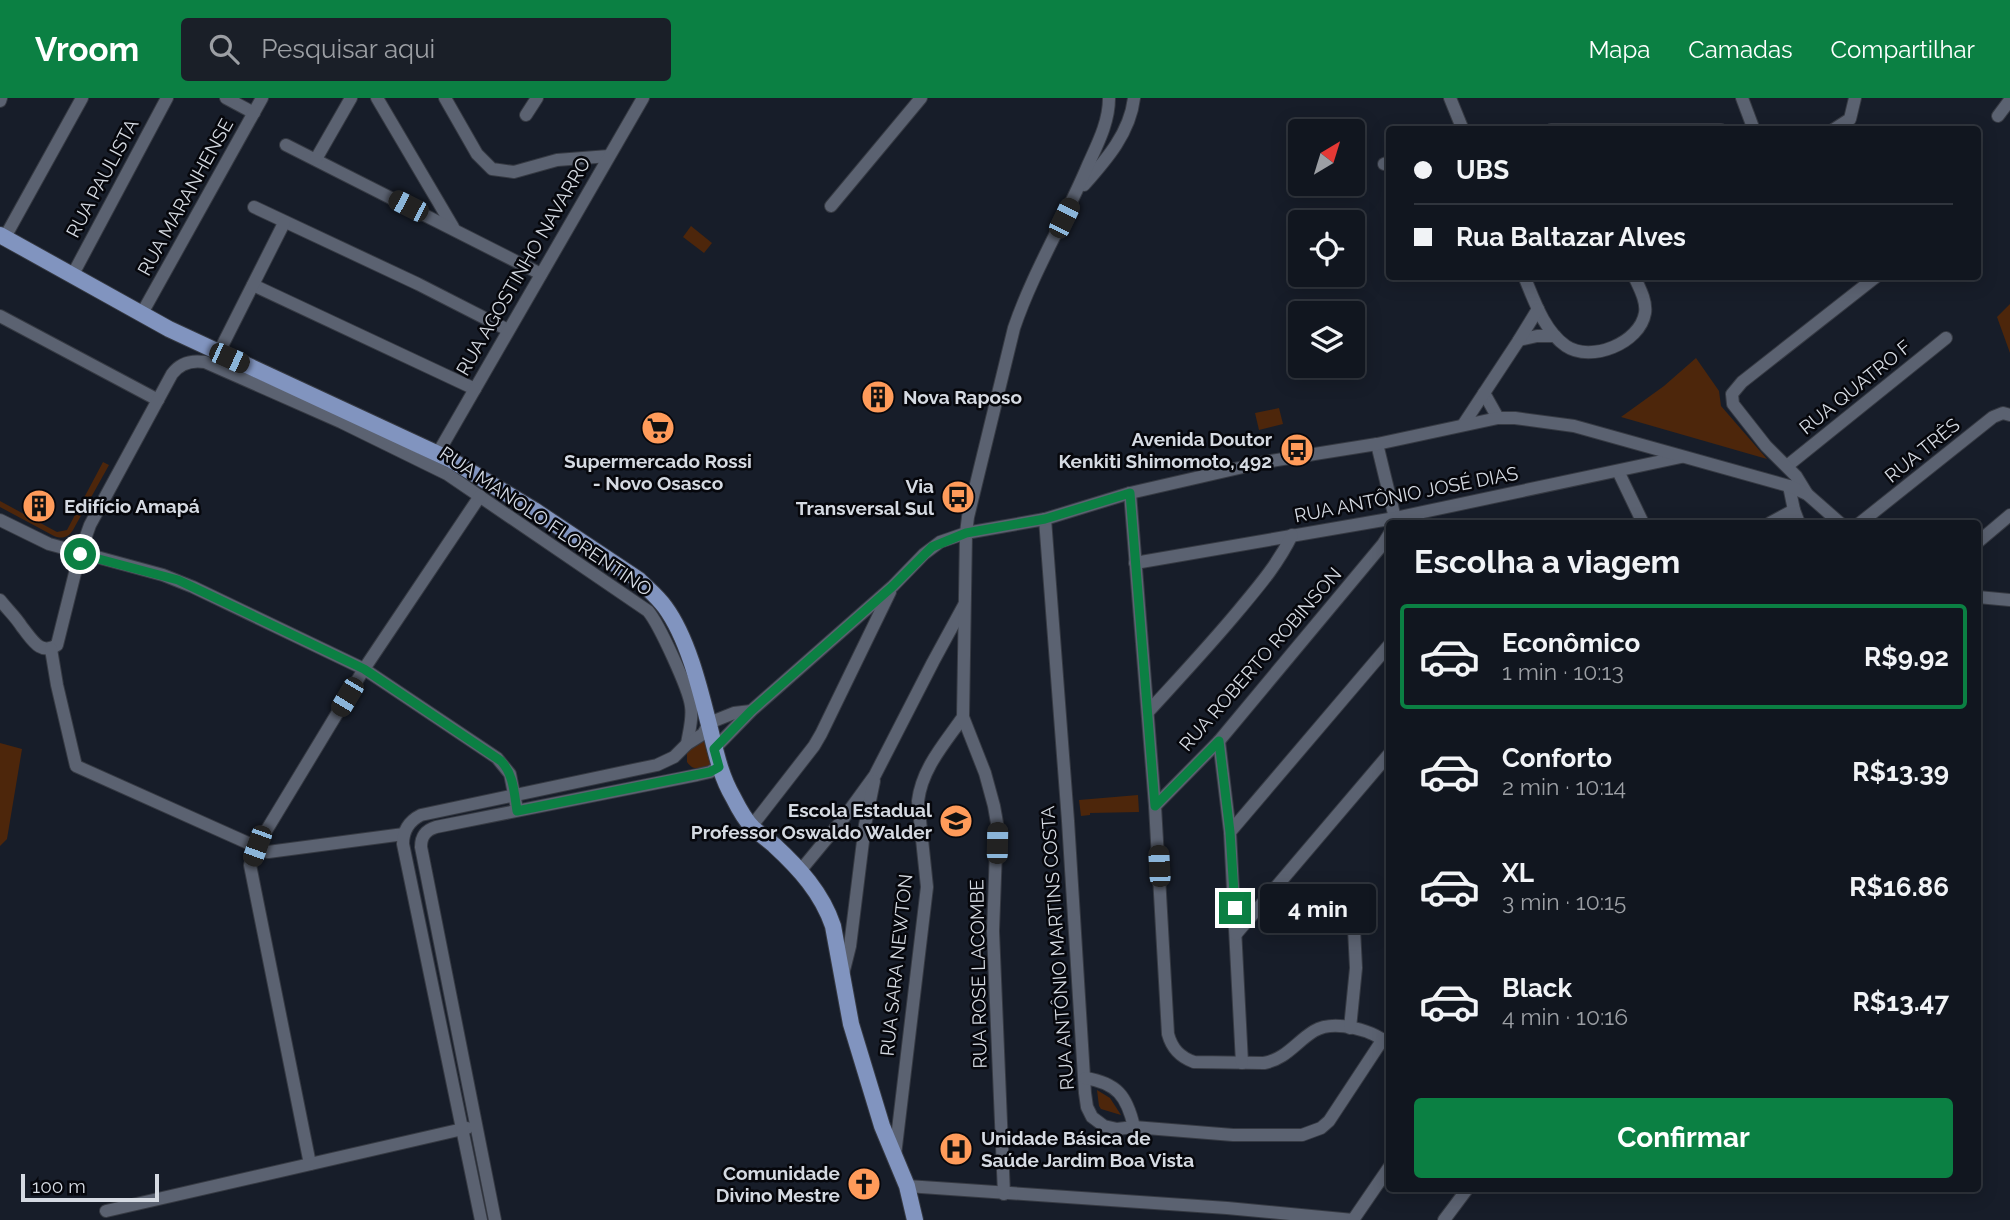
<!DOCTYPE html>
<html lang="pt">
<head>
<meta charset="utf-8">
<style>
  body { margin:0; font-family:Raleway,sans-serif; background:#1a1f28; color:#f1f3f6; height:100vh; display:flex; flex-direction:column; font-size:26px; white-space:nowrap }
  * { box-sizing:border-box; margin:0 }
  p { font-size:23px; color:#9c9fa4 }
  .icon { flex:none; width:38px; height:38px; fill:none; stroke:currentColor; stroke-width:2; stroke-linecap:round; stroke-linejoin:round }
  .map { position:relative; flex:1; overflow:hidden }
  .drawer { position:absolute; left:1386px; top:422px; width:595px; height:672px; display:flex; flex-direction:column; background:#11161f; border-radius:7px; box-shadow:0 4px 18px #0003,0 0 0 2px #30353d }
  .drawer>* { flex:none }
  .guide { position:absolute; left:1386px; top:28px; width:595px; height:154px; border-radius:7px; box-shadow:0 4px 18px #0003,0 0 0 2px #30353d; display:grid; align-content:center; height:154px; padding:0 28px; background:#11161f }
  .needle { width:46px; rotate:38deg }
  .fabs { position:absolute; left:1288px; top:21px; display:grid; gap:14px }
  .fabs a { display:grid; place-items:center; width:77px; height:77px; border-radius:7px; background:#11161f; box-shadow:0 4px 18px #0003,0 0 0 2px #30353d; font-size:35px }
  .scale { position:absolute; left:21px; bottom:18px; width:138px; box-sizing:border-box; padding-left:7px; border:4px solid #d5dae2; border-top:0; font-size:19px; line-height:24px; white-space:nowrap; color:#d5dae2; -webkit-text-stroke:5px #06070c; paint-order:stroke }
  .end { position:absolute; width:32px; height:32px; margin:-16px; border:9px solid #0b8043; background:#fff; box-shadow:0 0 0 4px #fff }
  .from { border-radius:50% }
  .bubble { position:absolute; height:49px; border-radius:7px; background:#11161f; box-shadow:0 4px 18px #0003,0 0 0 2px #30353d; font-size:23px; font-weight:700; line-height:49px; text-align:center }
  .car { position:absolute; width:21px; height:42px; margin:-21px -10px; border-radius:9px; box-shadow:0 0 5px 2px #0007; background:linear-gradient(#222 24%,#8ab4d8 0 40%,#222 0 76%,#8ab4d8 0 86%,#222 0) }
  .guide b { display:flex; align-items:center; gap:24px; height:66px; font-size:26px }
  .guide b+b { border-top:2px solid #30353d }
  .guide i { width:18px; height:18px; background:#f1f3f6 }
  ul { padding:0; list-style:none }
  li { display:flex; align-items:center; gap:21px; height:105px; margin:0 14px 10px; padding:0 14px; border:4px solid transparent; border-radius:7px }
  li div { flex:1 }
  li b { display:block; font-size:26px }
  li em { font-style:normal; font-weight:700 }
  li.active { border-color:#0b8043 }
  li>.icon { width:63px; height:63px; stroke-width:1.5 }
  h2 { padding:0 28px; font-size:32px; line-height:84px }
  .primary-button { display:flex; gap:14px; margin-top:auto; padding:14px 28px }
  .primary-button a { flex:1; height:80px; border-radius:7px; background:#0b8043; color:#fff; font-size:28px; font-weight:700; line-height:80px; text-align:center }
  header { display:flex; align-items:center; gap:42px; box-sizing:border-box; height:98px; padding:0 35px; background:#0b8043; color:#fff }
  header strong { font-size:33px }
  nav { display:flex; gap:38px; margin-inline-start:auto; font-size:24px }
  .search { width:490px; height:63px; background:#1a1f28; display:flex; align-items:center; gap:18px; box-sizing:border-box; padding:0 24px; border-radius:7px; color:#9c9fa4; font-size:26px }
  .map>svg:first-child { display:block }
</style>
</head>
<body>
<header>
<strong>Vroom</strong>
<div class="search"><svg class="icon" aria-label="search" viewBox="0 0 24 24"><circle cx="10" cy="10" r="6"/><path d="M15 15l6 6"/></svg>Pesquisar aqui</div>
<nav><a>Mapa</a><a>Camadas</a><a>Compartilhar</a></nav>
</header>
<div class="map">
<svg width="2010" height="1122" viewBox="0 0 2010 1122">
  <rect width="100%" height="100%" fill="#171d29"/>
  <g fill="#4d260b">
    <polygon points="691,128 712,145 704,155 683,139"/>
    <polygon points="2010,206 2010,255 1997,219"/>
    <polygon points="1696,260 1719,293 1721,308 1767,361 1621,319 1664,288"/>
    <polygon points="1279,310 1283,326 1259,332 1255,315"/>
    <path d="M103,364L109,367L73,432C68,440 62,441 54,438L0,409V403L57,434L67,432Z"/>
    <path d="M704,642L712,666C702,671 694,674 687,664V654Z"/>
    <polygon points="0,645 22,651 7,741 0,748"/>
    <polygon points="1138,697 1139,714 1090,715 1090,717 1081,718 1079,702"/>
    <polygon points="1097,992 1110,1000 1121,1017 1101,1011 1099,1008"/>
  </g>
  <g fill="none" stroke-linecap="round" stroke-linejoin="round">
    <defs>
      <g id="minor">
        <polyline points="226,0 254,15"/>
        <polyline points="377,0 453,129"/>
        <polyline points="445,0 477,56 492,71 514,74 557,62 609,58"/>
        <polyline points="1450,0 1463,32"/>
        <polyline points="1742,0 1754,32"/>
        <polyline points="0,3 1,0"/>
        <polyline points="526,17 537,0"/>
        <polyline points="1998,18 2010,2"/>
        <polyline points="1551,32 1721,32"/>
        <polyline points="1833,32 1850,21 1855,0"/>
        <polyline points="286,47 541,176"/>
        <polyline points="316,61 351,0"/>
        <polyline points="1384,66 1390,64"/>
        <path d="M1084,87C1106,62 1130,35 1134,0"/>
        <polyline points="831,108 921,0"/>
        <polyline points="254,109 418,186 508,232"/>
        <polyline points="5,139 82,0"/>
        <polyline points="72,178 167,0"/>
        <path d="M1524,178C1534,202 1544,233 1566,248C1591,265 1640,245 1645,215C1647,203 1639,189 1634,178"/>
        <polyline points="253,187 475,291"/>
        <polyline points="141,217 262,0"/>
        <polyline points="0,218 158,302"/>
        <polyline points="1519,242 1537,238 1555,238"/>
        <polyline points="218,256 284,125"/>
        <polyline points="1484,295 1498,320"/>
        <polyline points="1463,327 1519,242 1538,211"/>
        <polyline points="1377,346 1395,420"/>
        <polyline points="438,355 643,0"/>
        <polyline points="1787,368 1946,240"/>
        <polyline points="1618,373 1643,425"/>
        <polyline points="1789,388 1794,412 1799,425"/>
        <path d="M1130,395L1155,708L1168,936C1172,951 1180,959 1194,964L1264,965C1286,961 1296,944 1314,933C1334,921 1375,932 1390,948"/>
        <polyline points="1807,396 1796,378 1766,348 1733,306 1732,296 1742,284 1877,178"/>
        <polyline points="1045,421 1068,723 1085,995 1087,1009 1092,1019 1104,1028 1117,1031 1134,1029 1233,1037 1302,1037 1321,1030 1329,1023 1383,941"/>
        <polyline points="0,422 49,446 163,477 193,489 364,571 497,660 510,676 516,706"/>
        <polyline points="1770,425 1794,412"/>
        <polyline points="1860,425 1993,319 2003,315 2010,317"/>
        <polyline points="1978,444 2010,417"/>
        <polyline points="1135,465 1395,420 1681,359"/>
        <polyline points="1978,499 2010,502"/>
        <path d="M0,502C7,511 16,519 22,529C32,541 40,558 57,547L80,455L90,427L172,276C180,265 192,262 205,264L341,324L447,376L648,513C659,526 689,591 691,608C693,621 689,633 687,646"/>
        <polyline points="51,551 57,587 76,668 268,754 404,736"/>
        <path d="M1148,614C1179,580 1210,547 1239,512C1259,488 1278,466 1292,437"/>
        <polyline points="1219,643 1230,734 1242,965"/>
        <polyline points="714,651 751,613 893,488 924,456 940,444 966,435 1045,421 1130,395 1265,364 1377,346 1498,320 1515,320 1574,328 1789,388 1807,396 1840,425"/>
        <polyline points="1155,708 1219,643 1383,446 1390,435"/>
        <polyline points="751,729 814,648 821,636 890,494"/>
        <polyline points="1230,734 1390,546"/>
        <polyline points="800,773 843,721 875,677 933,564 964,507"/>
        <polyline points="1236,836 1390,655"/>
        <polyline points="843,876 850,848 865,727 874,683"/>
        <polyline points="1350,930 1356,870 1353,811 1358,797"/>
        <path d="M1085,980C1117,985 1127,998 1134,1029"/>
        <path d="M895,1057L927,789L918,703C922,670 945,645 963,619"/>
        <polyline points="310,1066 250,767 257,748 364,571 480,398"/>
        <polyline points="907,1088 1227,1110 1353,1122"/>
        <path d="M1004,1096L993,833L997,725L994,708L985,675L963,619L966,435L968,419L1014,230C1033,174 1065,122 1088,67C1098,45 1109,24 1109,0"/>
        <polyline points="106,1113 467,1030"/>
        <path d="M481,1122L403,746C403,733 409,723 421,717L657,667L674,659L687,646L703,636L709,625L734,615L751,613"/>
        <path d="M495,1122L421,749C421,738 426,732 436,729L697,677L710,674L719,669"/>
        <polyline points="1353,1122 1390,1068"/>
        <polyline points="1444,1122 1468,1090"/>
      </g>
      <path id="major" d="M0,137L169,231L451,362L534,412L639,482C648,491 658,499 665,509C687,539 699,587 708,623C715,649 719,675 733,699C738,709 745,722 753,730C760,736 767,741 774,747C799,770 822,795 833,828L851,926L882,1028L907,1088L915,1122"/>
    </defs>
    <use href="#minor" stroke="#363a43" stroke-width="14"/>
    <use href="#major" stroke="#363a43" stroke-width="18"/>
    <use href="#minor" stroke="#5b6271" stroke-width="12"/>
    <use href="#major" stroke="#8194bf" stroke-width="16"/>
  </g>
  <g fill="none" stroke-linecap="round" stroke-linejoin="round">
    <path stroke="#0b8043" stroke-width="9" d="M80,456L178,482L364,571L501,663C514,677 514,695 517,713L710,674L719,669L714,651L751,613L893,488L932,449L966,435L1045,421L1130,395L1155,708L1219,643L1230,734L1235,810"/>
  </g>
  <defs>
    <symbol id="building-disc" viewBox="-11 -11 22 22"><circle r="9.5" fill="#ff9b5a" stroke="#06070c"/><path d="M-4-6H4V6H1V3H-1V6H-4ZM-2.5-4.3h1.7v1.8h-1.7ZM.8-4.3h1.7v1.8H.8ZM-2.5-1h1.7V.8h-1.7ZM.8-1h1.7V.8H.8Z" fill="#111"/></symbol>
    <symbol id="supermarket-disc" viewBox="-11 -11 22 22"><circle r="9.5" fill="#ff9b5a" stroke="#06070c"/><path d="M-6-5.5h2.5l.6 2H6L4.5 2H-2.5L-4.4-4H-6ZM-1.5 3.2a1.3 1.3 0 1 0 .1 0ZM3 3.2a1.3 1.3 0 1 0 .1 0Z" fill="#111"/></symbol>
    <symbol id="bus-disc" viewBox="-11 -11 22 22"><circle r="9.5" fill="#ff9b5a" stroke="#06070c"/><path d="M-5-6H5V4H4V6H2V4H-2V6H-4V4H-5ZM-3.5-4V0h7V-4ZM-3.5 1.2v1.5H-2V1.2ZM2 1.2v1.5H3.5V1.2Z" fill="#111"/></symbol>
    <symbol id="school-disc" viewBox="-11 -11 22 22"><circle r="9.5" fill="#ff9b5a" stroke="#06070c"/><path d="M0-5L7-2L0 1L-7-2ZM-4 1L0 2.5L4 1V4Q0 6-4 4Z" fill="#111"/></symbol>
    <symbol id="hospital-disc" viewBox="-11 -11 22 22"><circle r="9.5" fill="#ff9b5a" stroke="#06070c"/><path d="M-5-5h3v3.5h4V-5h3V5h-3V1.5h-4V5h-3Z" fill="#111"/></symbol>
    <symbol id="church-disc" viewBox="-11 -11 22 22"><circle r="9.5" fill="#ff9b5a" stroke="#06070c"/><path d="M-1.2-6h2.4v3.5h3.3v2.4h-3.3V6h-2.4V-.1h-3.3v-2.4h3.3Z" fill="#111"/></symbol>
  </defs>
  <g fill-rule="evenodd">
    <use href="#building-disc" x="859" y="280" width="38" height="38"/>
    <use href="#supermarket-disc" x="639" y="311" width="38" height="38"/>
    <use href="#bus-disc" x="1278" y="333" width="38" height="38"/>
    <use href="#bus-disc" x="939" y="380" width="38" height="38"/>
    <use href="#building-disc" x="20" y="389" width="38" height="38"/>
    <use href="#school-disc" x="937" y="704" width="38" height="38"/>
    <use href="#hospital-disc" x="937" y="1032" width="38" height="38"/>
    <use href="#church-disc" x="845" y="1067" width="38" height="38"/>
  </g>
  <g text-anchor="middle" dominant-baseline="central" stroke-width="5" stroke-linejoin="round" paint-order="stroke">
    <g font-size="19" fill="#d5dae2" stroke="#06070c">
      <text transform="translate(102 80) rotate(-62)">RUA PAULISTA</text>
      <text transform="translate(185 99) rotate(-61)">RUA MARANHENSE</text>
      <text transform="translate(523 168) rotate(-60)">RUA AGOSTINHO NAVARRO</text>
      <text transform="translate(1855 289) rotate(-39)">RUA QUATRO F</text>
      <text transform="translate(1922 352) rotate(-39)">RUA TRÊS</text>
      <text transform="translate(1406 396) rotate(-11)">RUA ANTÔNIO JOSÉ DIAS</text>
      <text transform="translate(546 423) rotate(34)">RUA MANOLO FLORENTINO</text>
      <text transform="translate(1260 561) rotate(-49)">RUA ROBERTO ROBINSON</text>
      <text transform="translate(1057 850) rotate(-94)">RUA ANTÔNIO MARTINS COSTA</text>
      <text transform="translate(896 867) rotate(-84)">RUA SARA NEWTON</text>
      <text transform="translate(978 876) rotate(-91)">RUA ROSE LACOMBE</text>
    </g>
    <g font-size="19" font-weight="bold" fill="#d5dae2" stroke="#06070c" text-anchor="end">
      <text x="903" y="299" text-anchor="start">Nova Raposo</text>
      <text x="1272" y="341">Avenida Doutor<tspan x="1272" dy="22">Kenkiti Shimomoto, 492</tspan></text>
      <text x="658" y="363" text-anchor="middle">Supermercado Rossi<tspan x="658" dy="22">- Novo Osasco</tspan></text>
      <text x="934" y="388">Via<tspan x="934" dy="22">Transversal Sul</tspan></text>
      <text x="64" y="408" text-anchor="start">Edifício Amapá</text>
      <text x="932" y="712">Escola Estadual<tspan x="932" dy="22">Professor Oswaldo Walder</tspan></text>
      <text x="981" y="1040" text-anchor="start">Unidade Básica de<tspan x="981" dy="22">Saúde Jardim Boa Vista</tspan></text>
      <text x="840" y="1075">Comunidade<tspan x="840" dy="22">Divino Mestre</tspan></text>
    </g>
  </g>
</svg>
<div class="fabs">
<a><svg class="needle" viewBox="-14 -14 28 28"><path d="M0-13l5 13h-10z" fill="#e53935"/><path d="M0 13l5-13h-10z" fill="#9c9fa4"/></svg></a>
<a><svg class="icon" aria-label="locate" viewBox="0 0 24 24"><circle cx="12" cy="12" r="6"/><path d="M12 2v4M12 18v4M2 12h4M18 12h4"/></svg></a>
<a><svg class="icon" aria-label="layers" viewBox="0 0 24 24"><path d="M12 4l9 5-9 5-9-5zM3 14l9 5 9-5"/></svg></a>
</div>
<div class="scale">100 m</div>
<i class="end from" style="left:80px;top:456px"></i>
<i class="end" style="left:1235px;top:810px"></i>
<div class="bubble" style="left:1260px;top:786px;width:116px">4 min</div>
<i class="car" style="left:408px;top:108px;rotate:297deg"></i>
<i class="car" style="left:1064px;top:120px;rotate:26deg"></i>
<i class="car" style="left:229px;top:260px;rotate:114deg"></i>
<i class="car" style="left:347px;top:599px;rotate:211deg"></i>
<i class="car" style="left:997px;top:745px;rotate:1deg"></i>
<i class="car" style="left:257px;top:748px;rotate:200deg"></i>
<i class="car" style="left:1159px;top:768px;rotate:357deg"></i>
<div class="guide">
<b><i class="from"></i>UBS</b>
<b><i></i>Rua Baltazar Alves</b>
</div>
<section class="drawer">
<h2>Escolha a viagem</h2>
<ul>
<li class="active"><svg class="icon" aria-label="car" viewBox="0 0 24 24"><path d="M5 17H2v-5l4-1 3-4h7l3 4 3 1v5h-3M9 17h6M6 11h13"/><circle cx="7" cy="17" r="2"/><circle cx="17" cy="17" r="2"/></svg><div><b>Econômico</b><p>1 min · 10:13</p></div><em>R$9.92</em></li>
<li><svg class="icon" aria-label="car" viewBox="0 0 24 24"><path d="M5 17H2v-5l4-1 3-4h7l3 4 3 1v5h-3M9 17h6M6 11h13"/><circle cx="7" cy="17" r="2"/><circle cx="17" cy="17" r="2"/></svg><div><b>Conforto</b><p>2 min · 10:14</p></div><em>R$13.39</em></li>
<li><svg class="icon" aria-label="car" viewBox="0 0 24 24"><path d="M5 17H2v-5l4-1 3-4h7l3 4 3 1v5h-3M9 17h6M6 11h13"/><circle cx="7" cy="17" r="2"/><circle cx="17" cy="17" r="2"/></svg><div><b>XL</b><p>3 min · 10:15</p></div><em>R$16.86</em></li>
<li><svg class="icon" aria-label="car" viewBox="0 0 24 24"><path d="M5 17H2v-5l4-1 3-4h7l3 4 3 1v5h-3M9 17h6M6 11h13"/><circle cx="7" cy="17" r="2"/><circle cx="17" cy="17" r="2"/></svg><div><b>Black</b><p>4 min · 10:16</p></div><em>R$13.47</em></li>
</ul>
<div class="primary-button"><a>Confirmar</a></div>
</section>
</div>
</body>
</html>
